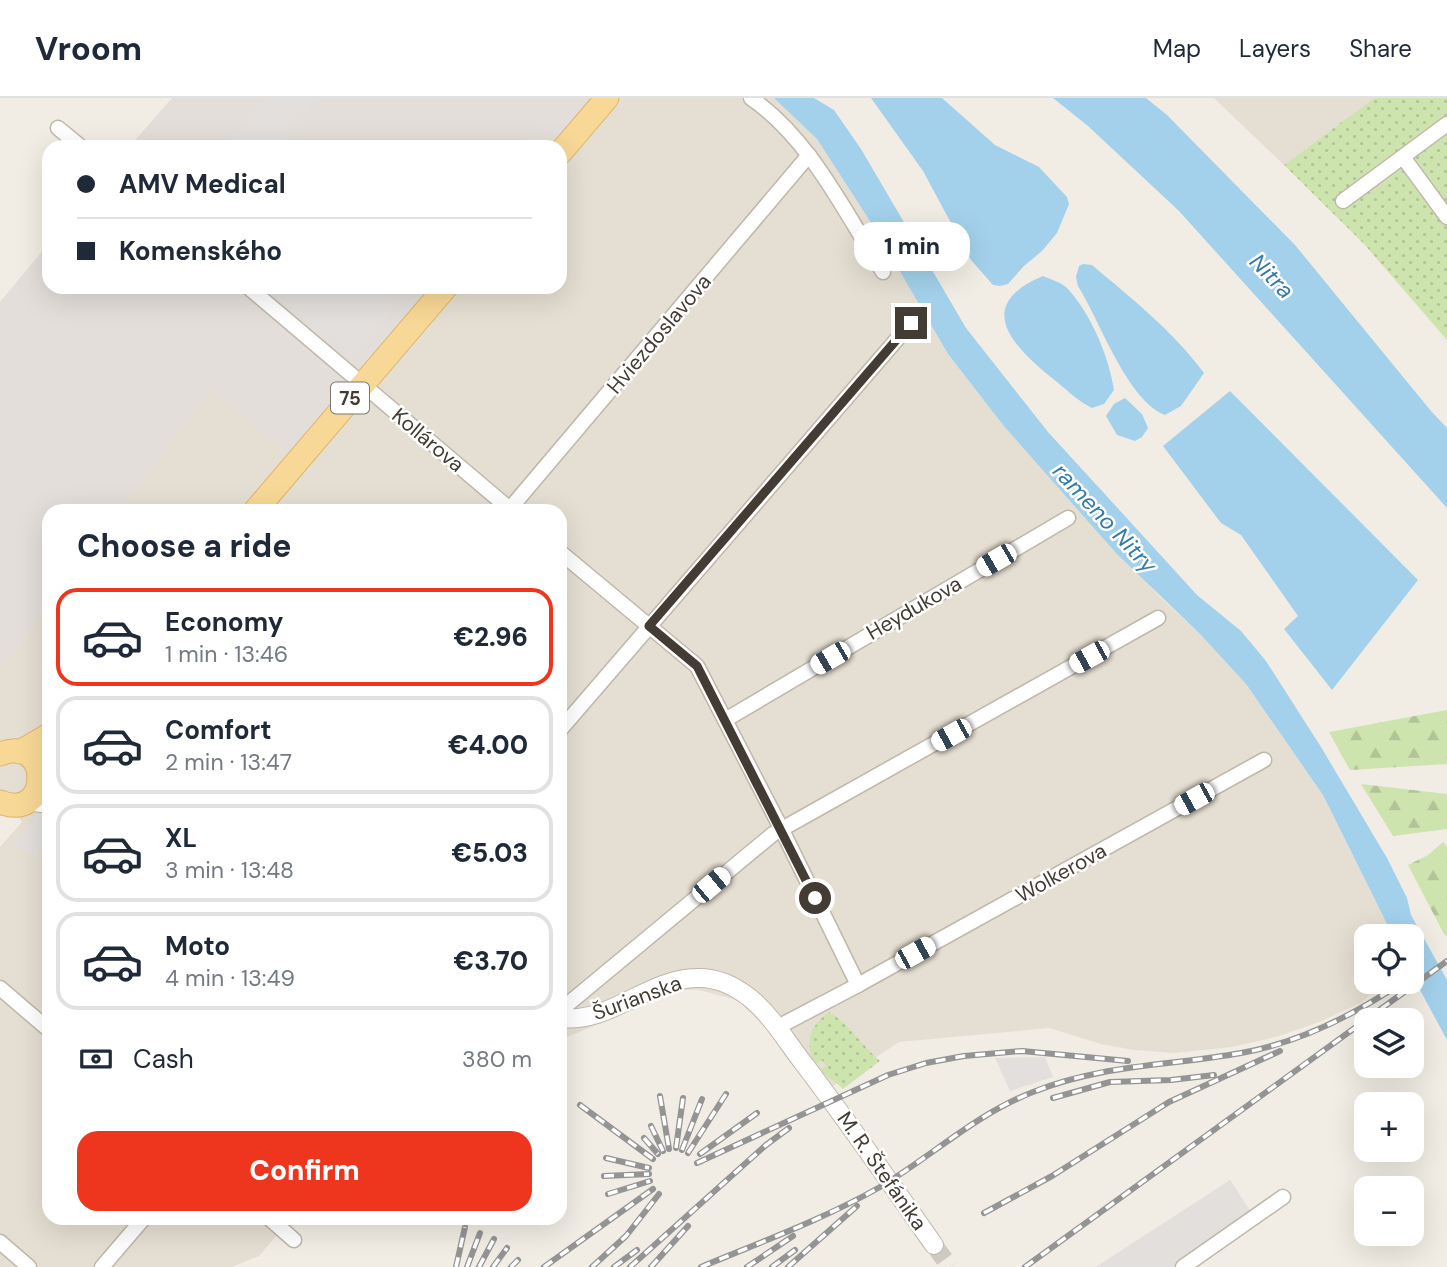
<!DOCTYPE html>
<html lang="en">
<head>
<meta charset="utf-8">
<style>
  body { margin:0; font-family:"DM Sans",sans-serif; background:#f6f6f7; color:#1f2937; height:100vh; display:flex; flex-direction:column; font-size:26px; white-space:nowrap }
  * { box-sizing:border-box; margin:0 }
  p { font-size:23px; color:#747a83 }
  .icon { flex:none; width:38px; height:38px; fill:none; stroke:currentColor; stroke-width:2; stroke-linecap:round; stroke-linejoin:round }
  .map { position:relative; flex:1; overflow:hidden }
  .details { position:absolute; left:42px; top:406px; width:525px; height:721px; display:flex; flex-direction:column; background:#fff; border-radius:21px; box-shadow:0 7px 28px #0002 }
  .details>* { flex:none }
  .top-card { position:absolute; left:42px; top:42px; width:525px; height:154px; border-radius:21px; box-shadow:0 7px 28px #0002; display:grid; align-content:center; height:154px; padding:0 35px; background:#fff }
  .fabs { position:absolute; left:1354px; top:826px; display:grid; gap:14px }
  .fabs a { display:grid; place-items:center; width:70px; height:70px; border-radius:14px; background:#fff; box-shadow:0 7px 28px #0002; font-size:35px }
  .end { position:absolute; width:32px; height:32px; margin:-16px; border:9px solid #433c34; background:#fff; box-shadow:0 0 0 4px #fff }
  .from { border-radius:50% }
  .bubble { position:absolute; height:49px; border-radius:21px; background:#fff; box-shadow:0 7px 28px #0002; font-size:23px; font-weight:800; line-height:49px; text-align:center }
  .car { position:absolute; width:21px; height:42px; margin:-21px -10px; border-radius:9px; box-shadow:0 0 5px 2px #0007; background:linear-gradient(#fff 24%,#345 0 40%,#fff 0 76%,#345 0 86%,#fff 0) }
  .top-card b { display:flex; align-items:center; gap:24px; height:66px; font-size:26px }
  .top-card b+b { border-top:2px solid #e0e1e3 }
  .top-card i { width:18px; height:18px; background:#1f2937 }
  ul { padding:0; list-style:none }
  li { display:flex; align-items:center; gap:21px; height:98px; margin:0 14px 10px; padding:0 21px; border:4px solid #e0e1e3; border-radius:21px }
  li div { flex:1 }
  li b { display:block; font-size:26px }
  li em { font-style:normal; font-weight:800 }
  li.current { border-color:#ee351e }
  li>.icon { width:63px; height:63px; stroke-width:1.5 }
  h2 { padding:0 35px; font-size:32px; line-height:84px }
  .pay { display:flex; align-items:center; gap:18px; height:77px; padding:0 35px; font-size:26px }
  .pay p { margin-inline-start:auto }
  .primary-button { display:flex; gap:14px; margin-top:auto; padding:14px 35px }
  .primary-button a { flex:1; height:80px; border-radius:21px; background:#ee351e; color:#fff; font-size:28px; font-weight:800; line-height:80px; text-align:center }
  header { display:flex; align-items:center; gap:42px; box-sizing:border-box; height:98px; padding:0 35px; background:#fff; border-bottom:2px solid #e0e1e3 }
  header strong { font-size:33px }
  nav { display:flex; gap:38px; margin-inline-start:auto; font-size:24px }
  .map>svg:first-child { display:block }
</style>
</head>
<body>
<header>
<strong>Vroom</strong>
<nav><a>Map</a><a>Layers</a><a>Share</a></nav>
</header>
<div class="map">
<svg width="1447" height="1169" viewBox="0 0 1447 1169">
  <defs>
    <pattern id="grass-dots" width="8" height="8" patternUnits="userSpaceOnUse" patternTransform="scale(1.75)"><rect width="8" height="8" fill="#cee4af"/><path d="M2 2h.1M6 6h.1" fill="none" stroke="#b2c497" stroke-width="1.8" stroke-linecap="round"/></pattern>
    <pattern id="forest-firs" width="22" height="20" patternUnits="userSpaceOnUse" patternTransform="scale(1.75)"><rect width="22" height="20" fill="#cee4af"/><path d="M5 1l3.5 6h-7zM16 11l3.5 6h-7z" fill="#b2c497"/></pattern>
  </defs>
  <rect width="100%" height="100%" fill="#f1ede4"/>
  <g fill="#e5ded2">
    <polygon points="623,0 774,0 817,41 877,134 948,256 1003,327 1161,500 1200,536 1246,586 1323,697 1393,838 1367,838 1367,884 1383,884 1361,905 1319,924 1279,938 1232,949 1174,955 1134,952 1101,946 1049,930 899,944 818,998 769,932 737,902 699,892 680,892 560,942 560,413 119,413 211,291 307,372 463,189 560,189 560,74"/>
    <polygon points="1214,0 1374,0 1284,67"/>
    <polygon points="49,506 49,1120 291,1120 259,1158 232,1169 0,1169 0,749 22,724 0,694 0,571"/>
  </g>
  <g fill="#e3ded9">
    <polygon points="172,0 623,0 560,74 560,49 129,49"/>
    <polygon points="49,145 49,189 463,189 307,372 211,292 119,413 49,413 49,506 0,571 0,204"/>
  </g>
  <g fill="url(#grass-dots)">
    <polygon points="1374,0 1447,0 1447,242 1364,146 1284,67"/>
    <path d="M829,914C849,925 862,948 880,963L843,991C837,984 825,979 821,972L826,968L822,962L816,967C803,945 810,928 829,914Z"/>
  </g>
  <g fill="url(#forest-firs)">
    <polygon points="1447,612 1447,666 1350,672 1329,634"/>
    <polygon points="1361,686 1447,696 1447,731 1393,738"/>
    <polygon points="1443,744 1447,749 1447,836 1445,838 1408,767 1428,757"/>
  </g>
  <g fill="#e2dfdc">
    <polygon points="263,0 317,0 277,49 223,49"/>
    <polygon points="263,189 379,189 399,206 353,262"/>
    <polygon points="41,712 49,716 49,731 36,759 12,746"/>
    <polygon points="1045,959 1053,979 1010,993 995,960"/>
    <polygon points="1230,1082 1251,1114 1173,1169 1096,1169"/>
  </g>
  <g fill="#a3d1eb">
    <polygon points="774,0 814,0 834,12 861,51 966,230 1048,334 1113,405 1197,497 1241,533 1266,563 1321,649 1387,760 1407,800 1411,817 1447,882 1447,942 1412,877 1412,838 1393,838 1323,697 1246,586 1200,536 1116,455 1003,327 948,256 877,134 817,41"/>
    <polygon points="871,0 942,0 995,47 1039,69 1067,99 1069,106 1057,135 1042,153 1024,168 1008,186 1000,188 993,187 971,162 923,73"/>
    <polygon points="1053,0 1146,0 1167,17 1295,147 1431,313 1447,330 1447,410 1179,113 1088,28"/>
    <path d="M1083,166L1092,167C1131,200 1173,233 1204,275L1181,308L1165,317C1127,302 1100,223 1078,188L1076,179L1079,168Z"/>
    <path d="M1043,178C1052,182 1061,184 1068,191C1091,216 1109,259 1114,292L1104,306L1092,310C1078,303 1069,294 1057,284C1017,252 969,209 1043,178Z"/>
    <polygon points="1230,293 1418,482 1332,592 1284,531 1298,518 1241,437 1221,425 1163,348"/>
    <polygon points="1125,300 1142,316 1148,330 1142,339 1135,343 1117,337 1106,318 1114,306"/>
  </g>
  <g fill="none" stroke-linecap="round" stroke-linejoin="round">
    <polyline stroke="#cecac1" stroke-width="18" stroke-dasharray="18 9" stroke-linecap="butt" points="934,1147 950,1169"/>
    <defs>
      <g id="minor">
        <path d="M751,0C811,42 844,113 883,174"/>
        <polyline points="58,30 81,49"/>
        <polyline points="1403,59 1447,119"/>
        <polyline points="1343,103 1447,26"/>
        <polyline points="248,189 512,413"/>
        <polyline points="508,413 809,57"/>
        <polyline points="560,454 697,568 782,732 858,887 776,930"/>
        <polyline points="725,622 1068,420"/>
        <polyline points="560,632 911,225"/>
        <polyline points="858,887 1264,662"/>
        <polyline points="0,890 49,932"/>
        <polyline points="560,919 568,906 773,736 1158,520"/>
        <polyline points="269,1120 294,1142"/>
        <polyline points="0,1144 29,1169"/>
        <polyline points="102,1169 144,1120"/>
        <polyline points="1183,1169 1283,1099"/>
      </g>
      <g id="tertiary">
        <polyline points="27,703 49,706"/>
        <path d="M560,920C610,926 647,881 696,880C716,879 735,888 750,900C771,917 787,944 804,966C849,1025 891,1086 934,1147"/>
      </g>
      <g id="primary">
        <polyline points="560,55 607,0"/>
        <polyline points="255,413 446,189"/>
        <polyline points="20,654 49,637"/>
        <path d="M0,656C52,635 52,725 0,704"/>
      </g>
    </defs>
    <use href="#minor" stroke="#bfb7aa" stroke-width="17"/>
    <use href="#tertiary" stroke="#bfb7aa" stroke-width="20"/>
    <use href="#primary" stroke="#dcb467" stroke-width="25"/>
    <use href="#minor" stroke="#fff" stroke-width="14"/>
    <use href="#tertiary" stroke="#fff" stroke-width="18"/>
    <use href="#primary" stroke="#f8d896" stroke-width="23"/>
    <defs>
      <g id="rail">
        <polyline points="660,998 669,1051"/>
        <polyline points="1053,1000 1110,984 1171,982 1214,977"/>
        <polyline points="580,1007 653,1061"/>
        <polyline points="651,1028 663,1053"/>
        <polyline points="644,1040 658,1056"/>
        <polyline points="676,1050 683,1000"/>
        <polyline points="682,1052 702,1001"/>
        <polyline points="688,1055 726,996"/>
        <polyline points="700,1056 757,1015"/>
        <polyline points="606,1060 649,1070"/>
        <polyline points="697,1065 888,977 926,965 964,958 1022,953 1128,963"/>
        <polyline points="604,1078 649,1076"/>
        <polyline points="608,1096 650,1083"/>
        <polyline points="984,1115 1052,1078 1169,1004 1280,953"/>
        <polyline points="456,1169 465,1129"/>
        <polyline points="467,1169 480,1135"/>
        <polyline points="479,1169 494,1141"/>
        <polyline points="493,1169 507,1150"/>
        <polyline points="511,1169 518,1162"/>
        <polyline points="544,1169 653,1091"/>
        <polyline points="592,1169 626,1138 659,1096"/>
        <polyline points="614,1169 637,1152"/>
        <polyline points="630,1169 766,1047 789,1030"/>
        <polyline points="651,1169 688,1128"/>
        <path d="M701,1169C761,1144 824,1121 880,1089C932,1058 976,1016 1033,994C1103,966 1169,968 1241,955C1298,945 1352,918 1400,886"/>
        <polyline points="747,1169 793,1138"/>
        <polyline points="772,1169 795,1152"/>
        <polyline points="788,1169 857,1108"/>
        <polyline points="1025,1169 1447,863"/>
      </g>
    </defs>
    <use href="#rail" stroke="#949494" stroke-width="6"/>
    <use href="#rail" stroke="#fff" stroke-width="3.5" stroke-dasharray="10" stroke-linecap="butt"/>
  </g>
  <g fill="none" stroke-linecap="round" stroke-linejoin="round">
    <polyline stroke="#433c34" stroke-width="9" points="815,800 697,568 649,528 911,225"/>
  </g>
  <g text-anchor="middle" dominant-baseline="central" stroke-width="5" stroke-linejoin="round" paint-order="stroke">
    <rect fill="#fff" stroke="#7b7671" stroke-width="2" x="331" y="284.5" width="38" height="31" rx="5"/>
    <g font-size="19" font-weight="bold" fill="#433c34">
      <text x="350" y="300">75</text>
    </g>
    <g font-size="21" fill="#433c34" stroke="#fff">
      <text transform="translate(659 236) rotate(-50)">Hviezdoslavova</text>
      <text transform="translate(428 342) rotate(40)">Kollárova</text>
      <text transform="translate(914 510) rotate(-30)">Heydukova</text>
      <text transform="translate(1061 775) rotate(-29)">Wolkerova</text>
      <text transform="translate(637 900) rotate(-20)">Šurianska</text>
      <text transform="translate(882 1073) rotate(55)">M. R. Štefánika</text>
    </g>
    <g font-size="23" font-style="italic" fill="#347ca8" stroke="#fff">
      <text transform="translate(1272 178) rotate(46)">Nitra</text>
      <text transform="translate(1105 420) rotate(47)">rameno Nitry</text>
    </g>
  </g>
</svg>
<div class="fabs">
<a><svg class="icon" aria-label="locate" viewBox="0 0 24 24"><circle cx="12" cy="12" r="6"/><path d="M12 2v4M12 18v4M2 12h4M18 12h4"/></svg></a>
<a><svg class="icon" aria-label="layers" viewBox="0 0 24 24"><path d="M12 4l9 5-9 5-9-5zM3 14l9 5 9-5"/></svg></a>
<a>+</a>
<a>−</a>
</div>
<i class="end from" style="left:815px;top:800px"></i>
<i class="end" style="left:911px;top:225px"></i>
<div class="bubble" style="left:854px;top:124px;width:116px">1 min</div>
<i class="car" style="left:996px;top:462px;rotate:240deg"></i>
<i class="car" style="left:1089px;top:559px;rotate:241deg"></i>
<i class="car" style="left:830px;top:560px;rotate:240deg"></i>
<i class="car" style="left:951px;top:637px;rotate:241deg"></i>
<i class="car" style="left:1194px;top:701px;rotate:241deg"></i>
<i class="car" style="left:711px;top:787px;rotate:50deg"></i>
<i class="car" style="left:915px;top:855px;rotate:61deg"></i>
<div class="top-card">
<b><i class="from"></i>AMV Medical</b>
<b><i></i>Komenského</b>
</div>
<section class="details">
<h2>Choose a ride</h2>
<ul>
<li class="current"><svg class="icon" aria-label="car" viewBox="0 0 24 24"><path d="M5 17H2v-5l4-1 3-4h7l3 4 3 1v5h-3M9 17h6M6 11h13"/><circle cx="7" cy="17" r="2"/><circle cx="17" cy="17" r="2"/></svg><div><b>Economy</b><p>1 min · 13:46</p></div><em>€2.96</em></li>
<li><svg class="icon" aria-label="car" viewBox="0 0 24 24"><path d="M5 17H2v-5l4-1 3-4h7l3 4 3 1v5h-3M9 17h6M6 11h13"/><circle cx="7" cy="17" r="2"/><circle cx="17" cy="17" r="2"/></svg><div><b>Comfort</b><p>2 min · 13:47</p></div><em>€4.00</em></li>
<li><svg class="icon" aria-label="car" viewBox="0 0 24 24"><path d="M5 17H2v-5l4-1 3-4h7l3 4 3 1v5h-3M9 17h6M6 11h13"/><circle cx="7" cy="17" r="2"/><circle cx="17" cy="17" r="2"/></svg><div><b>XL</b><p>3 min · 13:48</p></div><em>€5.03</em></li>
<li><svg class="icon" aria-label="car" viewBox="0 0 24 24"><path d="M5 17H2v-5l4-1 3-4h7l3 4 3 1v5h-3M9 17h6M6 11h13"/><circle cx="7" cy="17" r="2"/><circle cx="17" cy="17" r="2"/></svg><div><b>Moto</b><p>4 min · 13:49</p></div><em>€3.70</em></li>
</ul>
<div class="pay"><svg class="icon" aria-label="cash" viewBox="0 0 24 24"><path d="M3 7h18v10H3z"/><circle cx="12" cy="12" r="2"/></svg>Cash<p>380 m</p></div>
<div class="primary-button"><a>Confirm</a></div>
</section>
</div>
</body>
</html>
